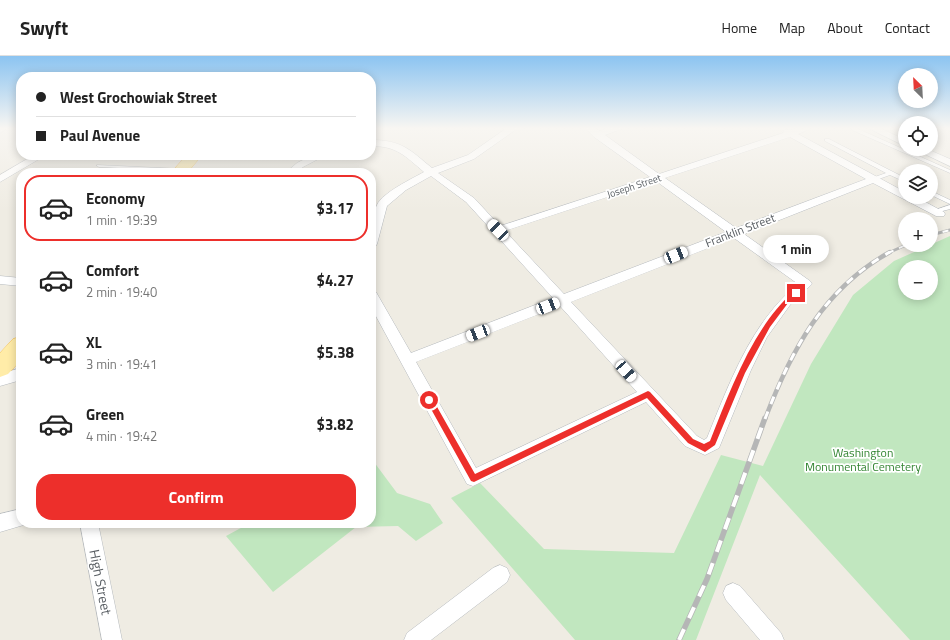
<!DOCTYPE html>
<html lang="en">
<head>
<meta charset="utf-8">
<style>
  body { margin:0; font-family:"Titillium Web",sans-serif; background:#f2f2f2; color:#222; height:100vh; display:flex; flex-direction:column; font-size:15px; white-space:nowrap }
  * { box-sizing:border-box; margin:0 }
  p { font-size:13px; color:#767676 }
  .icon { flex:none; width:22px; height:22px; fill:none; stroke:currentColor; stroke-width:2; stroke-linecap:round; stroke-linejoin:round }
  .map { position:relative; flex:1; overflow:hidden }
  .details { position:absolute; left:16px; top:112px; width:360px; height:360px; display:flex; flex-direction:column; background:#fff; border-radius:16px; box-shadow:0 2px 10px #0003 }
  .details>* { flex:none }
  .guide { position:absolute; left:16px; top:16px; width:360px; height:88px; border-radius:16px; box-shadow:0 2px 10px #0003; display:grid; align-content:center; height:88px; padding:0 20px; background:#fff }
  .needle { width:26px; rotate:336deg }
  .controls { position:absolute; left:898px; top:12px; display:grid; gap:8px }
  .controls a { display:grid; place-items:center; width:40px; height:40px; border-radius:50%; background:#fff; box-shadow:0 2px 10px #0003; font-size:20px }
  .end { position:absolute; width:18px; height:18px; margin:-9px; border:5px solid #ed2f2b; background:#fff; box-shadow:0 0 0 2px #fff }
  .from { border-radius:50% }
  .bubble { position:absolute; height:28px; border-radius:14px; background:#fff; box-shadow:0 2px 10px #0003; font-size:13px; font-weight:700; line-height:28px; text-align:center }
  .car { position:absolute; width:12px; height:24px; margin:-12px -6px; border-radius:5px; box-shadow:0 0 3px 1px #0007; background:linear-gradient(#fff 24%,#345 0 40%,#fff 0 76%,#345 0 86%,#fff 0) }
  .guide b { display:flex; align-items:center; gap:14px; height:38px; font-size:15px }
  .guide b+b { border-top:1px solid #e0e0e0 }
  .guide i { width:10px; height:10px; background:#222 }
  ul { padding:7px 0 0; list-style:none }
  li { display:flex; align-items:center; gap:12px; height:66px; margin:0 8px 6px; padding:0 12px; border:2px solid transparent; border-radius:16px }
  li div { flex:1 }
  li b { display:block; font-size:15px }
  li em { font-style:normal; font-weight:700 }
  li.current { border-color:#ed2f2b }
  li>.icon { width:36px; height:36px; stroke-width:1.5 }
  .cta { display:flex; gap:8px; margin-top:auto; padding:8px 20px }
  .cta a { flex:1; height:46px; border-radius:16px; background:#ed2f2b; color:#fff; font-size:16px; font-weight:700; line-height:46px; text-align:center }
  header { display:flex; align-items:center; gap:24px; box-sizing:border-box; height:56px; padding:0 20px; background:#fff; border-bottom:1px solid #e0e0e0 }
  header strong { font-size:19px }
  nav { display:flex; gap:22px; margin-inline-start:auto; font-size:14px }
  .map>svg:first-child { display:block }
</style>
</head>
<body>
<header>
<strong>Swyft</strong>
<nav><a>Home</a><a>Map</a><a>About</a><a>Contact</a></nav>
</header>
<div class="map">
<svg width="950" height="584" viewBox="0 0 950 584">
  <rect width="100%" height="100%" fill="#efece3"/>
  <g fill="#c1e7bf" fill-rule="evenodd">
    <path d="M950,180V584H910L760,419L696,584H575L451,442L480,427L544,493L674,497L721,399L763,410L811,308L853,239L894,205ZM905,211H931V237H905Z"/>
    <polygon points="371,402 397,437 430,448 443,467 416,485 398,470 356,471 273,536 226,480 250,467 371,467"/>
  </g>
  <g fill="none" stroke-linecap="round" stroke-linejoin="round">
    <defs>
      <g id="lane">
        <polygon points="852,72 856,72 950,114 950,117 852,74"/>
        <polygon points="825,83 829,83 905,122 905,126 890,119 876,124 872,124 872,122 886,117 825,85"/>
        <polygon points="97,109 182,113 184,114 182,115 99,111 97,110"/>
        <polygon points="931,135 950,144 950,148 931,139"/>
        <polygon points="950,149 950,153 935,157 932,155"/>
        <polygon points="21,218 21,223 17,226 13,226 12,225"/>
      </g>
      <g id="street">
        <polygon points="0,72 7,72 0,77"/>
        <path d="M507,72H518L474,103L438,117L474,142L500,170L650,121L594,81L585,72H595L600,75L609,72H624L605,79L659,118L783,77L784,74L812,72L798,78L905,136V141H916L944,156L945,158L944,160H936L873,127L744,178L810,225L812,228L790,249L767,281L751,314L719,392L705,399L685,390L646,346L473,430L467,428L371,251V235L376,236L411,297L553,242L466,146L431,120L406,134L387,150L377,188L375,191L371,192C371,177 370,162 377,149C382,137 413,122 424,116C405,100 397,90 371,90V84C402,84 410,94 432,112L468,99ZM790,81L866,123L736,172L665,122ZM656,125L726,176L564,238L505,175ZM734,182L798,228C751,266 729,328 707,382L704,384L697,380L571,246ZM560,250L637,336L476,412L416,306Z"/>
        <polygon points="868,72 880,72 905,84 905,90"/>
        <polygon points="914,93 927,93 950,103 950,110"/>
        <polygon points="34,99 46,99 0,126 0,119"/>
        <polygon points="313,99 326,99 303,111 296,117 285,117 297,107"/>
        <polygon points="0,220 21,222 21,230 0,228"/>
        <polygon points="21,312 21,324 0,330 0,318"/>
        <polygon points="21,453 21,467 28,467 27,468 0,476 0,458"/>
        <polygon points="80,467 98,467 122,584 102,584"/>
        <polygon points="500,509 507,512 510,519 507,526 431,584 404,584 407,577 493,512"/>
        <polygon points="733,527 740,530 781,577 784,584 760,584 726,544 723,537 726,530"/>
      </g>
      <g id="primary">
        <polygon points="187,99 202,99 187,117 171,117"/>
        <polygon points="21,281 21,304 8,318 0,321 0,297 13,283"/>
      </g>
    </defs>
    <use href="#lane" stroke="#b6babe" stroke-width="1"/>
    <use href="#street" stroke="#b6babe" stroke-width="1"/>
    <use href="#primary" stroke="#f5c056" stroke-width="1"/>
    <use href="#lane" fill="#fff" fill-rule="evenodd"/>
    <use href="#street" fill="#fff" fill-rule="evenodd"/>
    <use href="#primary" fill="#ffeca8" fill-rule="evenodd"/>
    <defs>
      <g id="rail-far2">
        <polyline points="931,179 950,174"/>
        <polyline points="888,197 906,189"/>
      </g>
      <path id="rail-far1" d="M765,363C791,295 823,233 890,196"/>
      <polyline id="rail" points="679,584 707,523 765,362"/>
    </defs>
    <use href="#rail-far2" stroke="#b5b6b6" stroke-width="3"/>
    <use href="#rail-far1" stroke="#b5b6b6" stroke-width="4.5"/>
    <use href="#rail" stroke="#b5b6b6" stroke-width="5.5"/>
    <use href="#rail-far2" stroke="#fff" stroke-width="2" stroke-dasharray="6" stroke-linecap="butt"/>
    <use href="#rail-far1" stroke="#fff" stroke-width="3" stroke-dasharray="8" stroke-linecap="butt"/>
    <use href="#rail" stroke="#fff" stroke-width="4" stroke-dasharray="12" stroke-linecap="butt"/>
  </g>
  <linearGradient id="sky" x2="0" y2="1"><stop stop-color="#8cc4f1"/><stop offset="0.47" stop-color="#f8f6f2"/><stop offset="1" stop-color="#f8f6f2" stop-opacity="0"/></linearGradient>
  <rect width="950" height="154" fill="url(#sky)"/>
  <path fill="#ed2f2b" d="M794,235L799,237L788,247L770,271L745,317L715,389L705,396L688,387L647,342L474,426L471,425L426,344L429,341L432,342L475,418L648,335L650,336L693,383L704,388L710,385C730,335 753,271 794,235Z"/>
  <g text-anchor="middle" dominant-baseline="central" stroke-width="3.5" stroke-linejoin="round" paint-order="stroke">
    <g font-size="10" fill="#5b6065" stroke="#fff">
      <text transform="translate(634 130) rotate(-18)">Joseph Street</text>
    </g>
    <g font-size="12" fill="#5b6065" stroke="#fff">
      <text transform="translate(740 174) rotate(-21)">Franklin Street</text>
    </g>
    <g font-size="12" fill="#338532" stroke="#fff">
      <text x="863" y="396">Washington<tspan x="863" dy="14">Monumental Cemetery</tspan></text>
    </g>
    <g font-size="14" fill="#5b6065" stroke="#fff">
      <text transform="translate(101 526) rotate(79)">High Street</text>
    </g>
  </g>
</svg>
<div class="controls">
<a><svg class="needle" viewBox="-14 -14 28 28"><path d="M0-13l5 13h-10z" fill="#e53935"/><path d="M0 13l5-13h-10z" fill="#767676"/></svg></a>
<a><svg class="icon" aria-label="locate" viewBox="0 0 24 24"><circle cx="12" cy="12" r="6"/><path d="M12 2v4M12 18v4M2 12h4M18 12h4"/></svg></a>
<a><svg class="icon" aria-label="layers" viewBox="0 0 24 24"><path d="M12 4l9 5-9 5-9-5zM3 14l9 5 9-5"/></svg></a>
<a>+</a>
<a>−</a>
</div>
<i class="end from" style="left:429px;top:344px"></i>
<i class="end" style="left:796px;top:237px"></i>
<div class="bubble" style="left:763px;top:179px;width:66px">1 min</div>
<i class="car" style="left:498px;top:174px;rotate:316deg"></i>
<i class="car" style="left:676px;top:199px;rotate:68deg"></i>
<i class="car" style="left:548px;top:250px;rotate:69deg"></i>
<i class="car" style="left:478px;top:277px;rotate:249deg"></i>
<i class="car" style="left:626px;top:315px;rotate:138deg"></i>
<div class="guide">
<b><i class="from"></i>West Grochowiak Street</b>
<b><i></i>Paul Avenue</b>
</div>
<section class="details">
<ul>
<li class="current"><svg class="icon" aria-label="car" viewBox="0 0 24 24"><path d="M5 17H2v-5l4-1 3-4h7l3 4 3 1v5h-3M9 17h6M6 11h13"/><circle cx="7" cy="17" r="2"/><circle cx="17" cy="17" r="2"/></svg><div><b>Economy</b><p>1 min · 19:39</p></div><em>$3.17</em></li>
<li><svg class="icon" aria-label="car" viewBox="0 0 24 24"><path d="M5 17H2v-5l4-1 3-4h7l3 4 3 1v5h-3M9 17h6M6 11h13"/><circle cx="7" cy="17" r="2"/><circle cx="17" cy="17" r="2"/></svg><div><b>Comfort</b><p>2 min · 19:40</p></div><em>$4.27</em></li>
<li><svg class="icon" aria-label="car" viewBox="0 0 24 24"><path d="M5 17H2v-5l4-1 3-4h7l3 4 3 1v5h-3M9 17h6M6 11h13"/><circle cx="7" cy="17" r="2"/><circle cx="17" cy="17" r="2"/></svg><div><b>XL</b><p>3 min · 19:41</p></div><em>$5.38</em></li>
<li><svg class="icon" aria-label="car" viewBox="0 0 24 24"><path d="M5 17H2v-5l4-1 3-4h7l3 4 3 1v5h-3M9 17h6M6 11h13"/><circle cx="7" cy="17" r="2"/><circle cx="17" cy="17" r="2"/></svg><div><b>Green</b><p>4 min · 19:42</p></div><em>$3.82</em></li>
</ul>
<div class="cta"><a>Confirm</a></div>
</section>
</div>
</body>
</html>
